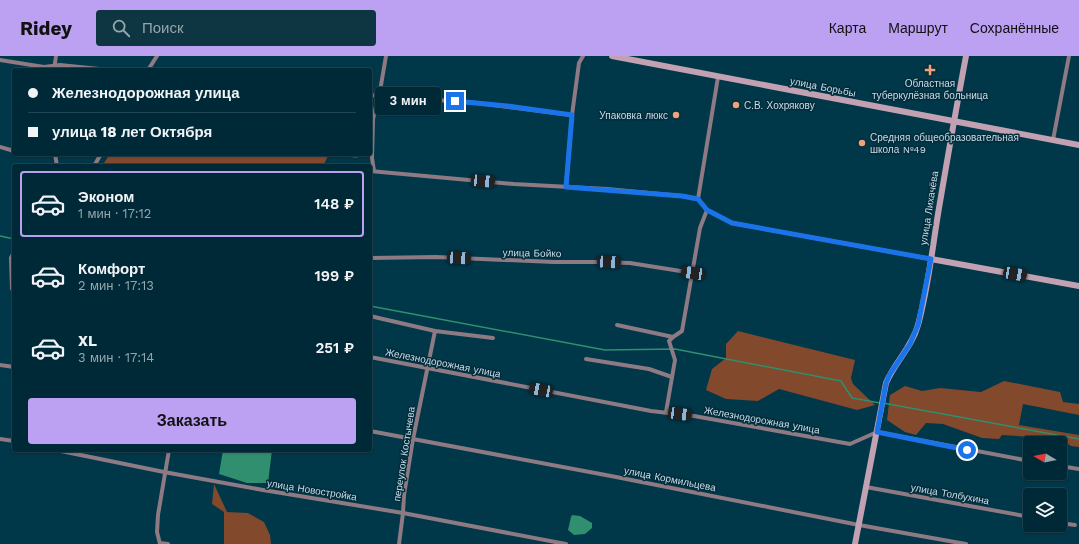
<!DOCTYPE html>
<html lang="ru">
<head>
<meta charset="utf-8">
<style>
  body { margin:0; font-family:"Work Sans",sans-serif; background:#0e3542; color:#f1f3f6; height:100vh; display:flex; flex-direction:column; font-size:15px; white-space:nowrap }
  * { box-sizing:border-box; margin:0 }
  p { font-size:13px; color:#95a6ad }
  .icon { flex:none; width:22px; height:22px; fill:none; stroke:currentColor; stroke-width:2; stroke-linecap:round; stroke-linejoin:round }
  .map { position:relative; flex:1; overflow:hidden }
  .sheet { position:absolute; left:12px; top:108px; width:360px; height:288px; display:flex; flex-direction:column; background:#002937; border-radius:4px; box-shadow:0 1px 3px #0004,0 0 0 1px #224552 }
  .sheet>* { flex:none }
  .banner { position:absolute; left:12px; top:12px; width:360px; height:88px; border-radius:4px; box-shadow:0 1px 3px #0004,0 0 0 1px #224552; display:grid; align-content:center; height:88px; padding:0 16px; background:#002937 }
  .needle { width:26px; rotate:280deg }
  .fabs { position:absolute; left:1023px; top:380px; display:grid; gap:8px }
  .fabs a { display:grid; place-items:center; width:44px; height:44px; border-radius:4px; background:#002937; box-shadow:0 1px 3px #0004,0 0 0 1px #224552; font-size:20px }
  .end { position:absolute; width:18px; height:18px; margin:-9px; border:5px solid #1a73e8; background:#fff; box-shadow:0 0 0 2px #fff }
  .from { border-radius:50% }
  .bubble { position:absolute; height:28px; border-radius:4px; background:#002937; box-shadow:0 1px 3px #0004,0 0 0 1px #224552; font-size:13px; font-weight:600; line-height:28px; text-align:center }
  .car { position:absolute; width:12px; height:24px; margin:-12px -6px; border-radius:5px; box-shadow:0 0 3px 1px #0007; background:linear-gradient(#222 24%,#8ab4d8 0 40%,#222 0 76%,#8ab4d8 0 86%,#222 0) }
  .banner b { display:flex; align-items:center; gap:14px; height:38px; font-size:15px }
  .banner b+b { border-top:1px solid #224552 }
  .banner i { width:10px; height:10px; background:#f1f3f6 }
  ul { padding:7px 0 0; list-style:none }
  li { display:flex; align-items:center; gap:12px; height:66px; margin:0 8px 6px; padding:0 8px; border:2px solid transparent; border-radius:4px }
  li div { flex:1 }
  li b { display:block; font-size:15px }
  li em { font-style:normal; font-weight:600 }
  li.current { border-color:#bca0f2 }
  li>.icon { width:36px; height:36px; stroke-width:1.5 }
  .button { display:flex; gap:8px; margin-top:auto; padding:8px 16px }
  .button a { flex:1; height:46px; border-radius:4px; background:#bca0f2; color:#111; font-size:16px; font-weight:600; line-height:46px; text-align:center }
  header { display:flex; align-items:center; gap:24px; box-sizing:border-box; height:56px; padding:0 20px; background:#bca0f2; color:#111 }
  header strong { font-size:19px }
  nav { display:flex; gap:22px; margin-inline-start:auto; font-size:14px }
  .search { width:280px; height:36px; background:#0e3542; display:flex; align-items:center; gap:10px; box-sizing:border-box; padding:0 14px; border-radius:4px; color:#95a6ad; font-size:15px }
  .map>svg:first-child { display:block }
</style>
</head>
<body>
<header>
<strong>Ridey</strong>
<div class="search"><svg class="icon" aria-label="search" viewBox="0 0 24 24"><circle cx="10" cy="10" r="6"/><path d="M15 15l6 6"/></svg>Поиск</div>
<nav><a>Карта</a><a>Маршрут</a><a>Сохранённые</a></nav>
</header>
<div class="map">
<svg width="1079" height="488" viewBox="0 0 1079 488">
  <rect width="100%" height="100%" fill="#003749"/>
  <g fill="#82492c">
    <polygon points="110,98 329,98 323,110 102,110"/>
    <polygon points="334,98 368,98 356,102"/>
    <polygon points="738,275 855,304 851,322 853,328 875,349 857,354 779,333 758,345 726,343 706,334 712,313 726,302 726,288"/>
    <polygon points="1004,325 1060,336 1063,346 1079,348 1079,359 1023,348 1019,369 1079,379 1079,391 1071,390 1063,385 1060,388 1051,387 1050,384 1045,382 1002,379 999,383 982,382 943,368 926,367 916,379 905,376 887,364 890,339 905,330 922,335 940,332 981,336"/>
    <polygon points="214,428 227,456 248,457 264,466 270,479 271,488 224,488 224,456 212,448"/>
  </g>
  <g fill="#2f8f6f">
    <polygon points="223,394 272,394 268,427 247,427 219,418"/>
    <polygon points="572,459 580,460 592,467 592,472 585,478 574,479 568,474 571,461"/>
  </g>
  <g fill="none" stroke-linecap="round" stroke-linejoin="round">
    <g stroke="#2f8f6f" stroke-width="1.5">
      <polyline points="0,180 14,183"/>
      <polyline points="370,250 605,294 675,293 841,325 852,342 880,347"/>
      <polyline points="883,347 1079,383"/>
    </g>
    <g stroke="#8d7a83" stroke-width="4">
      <polyline points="0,4 44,11 60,9 109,14"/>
      <polyline points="54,14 56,0"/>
      <polyline points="148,14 157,0"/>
      <polyline points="370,39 477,47 572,59"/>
      <polyline points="1053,84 1069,0"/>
      <polyline points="0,91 14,95"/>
      <polyline points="55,98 57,110"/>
      <polyline points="94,110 101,98"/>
      <polyline points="370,115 514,128 607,133 682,140 698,143"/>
      <polyline points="374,115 372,102 373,63 376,50 379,41 386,0"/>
      <polyline points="566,131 572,59 579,7 583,0"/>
      <polyline points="707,154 732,167 931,203"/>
      <polyline points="14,196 11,202 12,233 14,233"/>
      <polyline points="370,202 436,201 554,206 598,206 630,207 693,217"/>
      <polyline points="370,260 435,275 493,282"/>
      <polyline points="617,269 673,281"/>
      <polyline points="370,301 651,355 694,360 850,388 877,376 1030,405"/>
      <polyline points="586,303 649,313 672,321"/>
      <polyline points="0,309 14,311"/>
      <polyline points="666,356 675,304 669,285 673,281 682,275 700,172 707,154 698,143 718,21"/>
      <polyline points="370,375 611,420 859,469 966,488"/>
      <polyline points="0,383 14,385"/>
      <polyline points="56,394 164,416 263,434 403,457 566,488"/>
      <polyline points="1060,410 1079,413"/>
      <polyline points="866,431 1030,461"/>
      <polyline points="1060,467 1075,469"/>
      <polyline points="160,487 168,488"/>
      <polyline points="160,488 157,476 158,459 169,394"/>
      <polyline points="399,488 403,457 404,439 413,383 435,275"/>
    </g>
    <g stroke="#c2a2b2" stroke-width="6">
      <polyline points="612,0 1079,89"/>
      <polyline points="931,203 1079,230"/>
      <path d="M855,488L886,327C895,306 912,291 918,269C928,233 932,195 938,158C947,105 956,53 966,0"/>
    </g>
  </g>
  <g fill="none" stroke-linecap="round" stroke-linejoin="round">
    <polyline stroke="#1a73e8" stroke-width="5" points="455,45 507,50 572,59 566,131 682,140 698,143 707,154 732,167 931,203 918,269 910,288 890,318 886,327 877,376 967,394"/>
  </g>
  <g fill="#f0a27a" stroke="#042c3a" stroke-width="1.5">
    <path d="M928 8h4v4h4v4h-4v4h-4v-4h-4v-4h4z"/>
    <circle cx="736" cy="49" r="4"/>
    <circle cx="676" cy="59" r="4"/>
    <circle cx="862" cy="87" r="4"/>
  </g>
  <g text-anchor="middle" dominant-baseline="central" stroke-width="3" stroke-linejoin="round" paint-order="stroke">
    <g font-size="10" fill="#c4dde9" stroke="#042c3a" text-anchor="start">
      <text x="930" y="27" text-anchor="middle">Областная<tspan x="930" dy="12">туберкулёзная больница</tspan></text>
      <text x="744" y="49">С.В. Хохрякову</text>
      <text x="668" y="59" text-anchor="end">Упаковка люкс</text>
      <text x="870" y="81">Средняя общеобразовательная<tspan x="870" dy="12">школа №49</tspan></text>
    </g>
    <g font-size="10" fill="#c4dde9" stroke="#042c3a">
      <text transform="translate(823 31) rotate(11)">улица Борьбы</text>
      <text transform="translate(929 152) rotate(-81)">улица Лихачёва</text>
      <text transform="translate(532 197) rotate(1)">улица Бойко</text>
      <text transform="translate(443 307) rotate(11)">Железнодорожная улица</text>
      <text transform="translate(762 364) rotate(10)">Железнодорожная улица</text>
      <text transform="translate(404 398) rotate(-81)">переулок Костычева</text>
      <text transform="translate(670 423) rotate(11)">улица Кормильцева</text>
      <text transform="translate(312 434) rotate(9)">улица Новостройка</text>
      <text transform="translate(950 438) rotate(10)">улица Толбухина</text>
    </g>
  </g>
</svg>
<div class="fabs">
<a><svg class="needle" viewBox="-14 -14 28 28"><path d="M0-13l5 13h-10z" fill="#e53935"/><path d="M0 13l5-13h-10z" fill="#95a6ad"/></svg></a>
<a><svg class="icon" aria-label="layers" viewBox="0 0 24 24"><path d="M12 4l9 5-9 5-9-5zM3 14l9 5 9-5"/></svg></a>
</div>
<i class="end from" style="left:967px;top:394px"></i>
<i class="end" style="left:455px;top:45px"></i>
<div class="bubble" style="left:375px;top:31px;width:66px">3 мин</div>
<i class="car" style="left:483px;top:125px;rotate:95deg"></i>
<i class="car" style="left:459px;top:202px;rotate:93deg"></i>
<i class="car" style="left:609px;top:206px;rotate:93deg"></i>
<i class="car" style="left:693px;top:217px;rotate:278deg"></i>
<i class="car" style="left:1015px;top:218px;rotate:100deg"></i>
<i class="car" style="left:541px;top:334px;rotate:281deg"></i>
<i class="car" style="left:680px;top:358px;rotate:97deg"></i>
<div class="banner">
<b><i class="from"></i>Железнодорожная улица</b>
<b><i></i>улица 18 лет Октября</b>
</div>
<section class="sheet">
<ul>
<li class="current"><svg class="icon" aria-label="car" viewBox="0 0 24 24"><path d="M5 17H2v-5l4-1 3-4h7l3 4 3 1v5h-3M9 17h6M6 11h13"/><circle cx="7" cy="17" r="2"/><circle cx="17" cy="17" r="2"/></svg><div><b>Эконом</b><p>1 мин · 17:12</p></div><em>148 ₽</em></li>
<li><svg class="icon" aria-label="car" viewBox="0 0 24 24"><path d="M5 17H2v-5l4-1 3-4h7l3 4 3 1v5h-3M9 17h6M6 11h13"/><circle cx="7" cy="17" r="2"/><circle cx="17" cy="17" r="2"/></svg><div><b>Комфорт</b><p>2 мин · 17:13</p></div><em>199 ₽</em></li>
<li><svg class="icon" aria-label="car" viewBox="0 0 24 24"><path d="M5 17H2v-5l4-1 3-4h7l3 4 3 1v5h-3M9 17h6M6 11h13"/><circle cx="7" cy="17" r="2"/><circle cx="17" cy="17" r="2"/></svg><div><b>XL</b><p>3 мин · 17:14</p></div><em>251 ₽</em></li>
</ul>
<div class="button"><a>Заказать</a></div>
</section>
</div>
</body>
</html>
